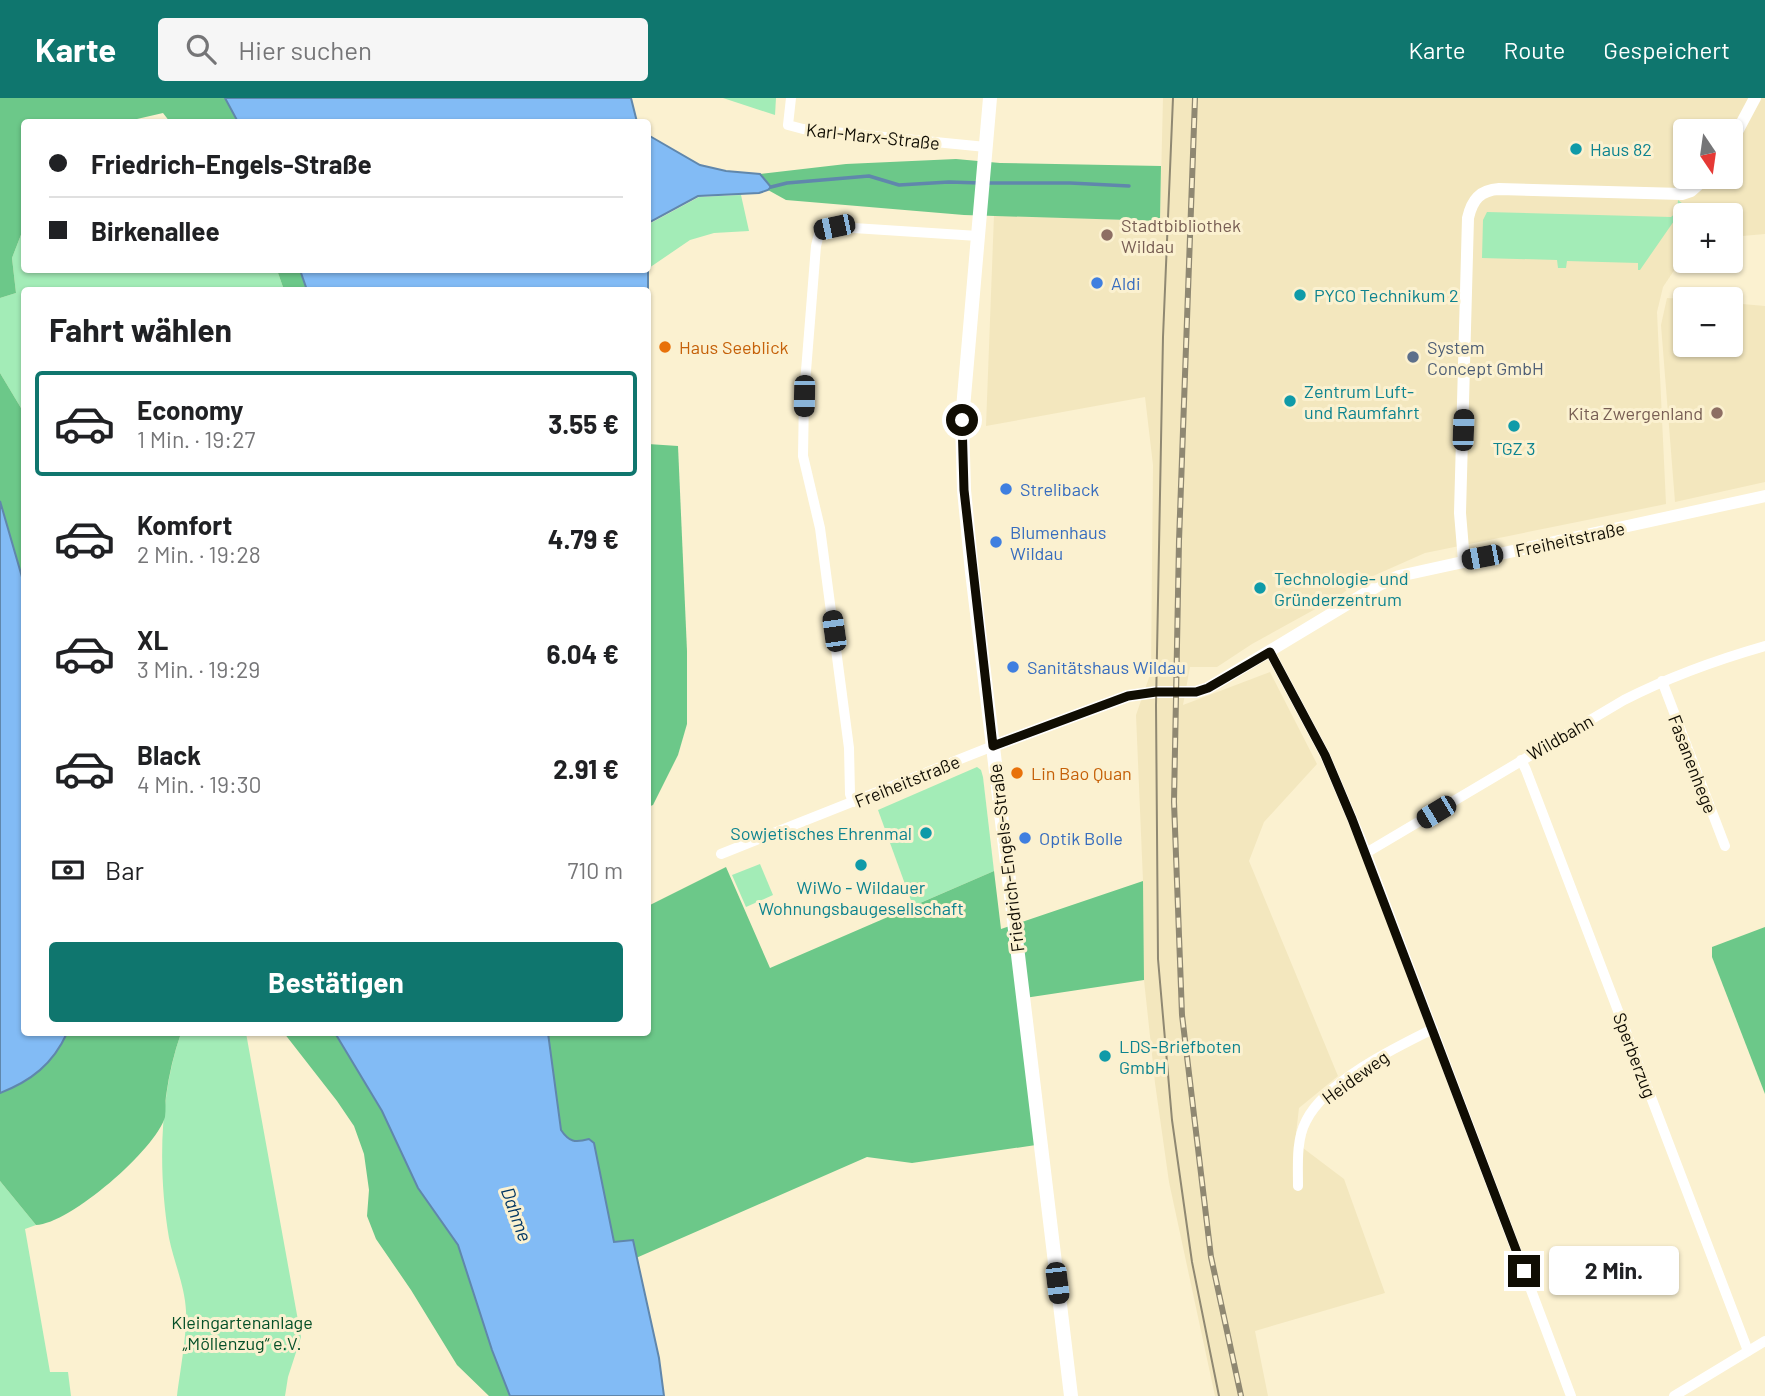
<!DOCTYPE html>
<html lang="de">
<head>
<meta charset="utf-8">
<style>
  body { margin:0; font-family:Barlow,sans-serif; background:#f6f6f6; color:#202124; height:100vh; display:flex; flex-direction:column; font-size:26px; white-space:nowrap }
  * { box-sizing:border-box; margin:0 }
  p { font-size:23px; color:#757577 }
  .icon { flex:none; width:38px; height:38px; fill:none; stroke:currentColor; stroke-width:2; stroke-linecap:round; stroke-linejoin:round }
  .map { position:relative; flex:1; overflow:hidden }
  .sheet { position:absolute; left:21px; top:189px; width:630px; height:749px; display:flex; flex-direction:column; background:#fff; border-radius:7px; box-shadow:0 2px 5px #0004 }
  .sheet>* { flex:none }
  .guide { position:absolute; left:21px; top:21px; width:630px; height:154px; border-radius:7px; box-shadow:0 2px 5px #0004; display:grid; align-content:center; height:154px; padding:0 28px; background:#fff }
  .needle { width:46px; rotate:167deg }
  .tools { position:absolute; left:1673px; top:21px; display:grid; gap:14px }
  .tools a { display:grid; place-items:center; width:70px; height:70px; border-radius:7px; background:#fff; box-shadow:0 2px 5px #0004; font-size:35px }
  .end { position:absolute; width:32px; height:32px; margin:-16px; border:9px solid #100d03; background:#fff; box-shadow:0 0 0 4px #fff }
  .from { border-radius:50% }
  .bubble { position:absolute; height:49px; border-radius:7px; background:#fff; box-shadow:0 2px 5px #0004; font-size:23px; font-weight:700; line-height:49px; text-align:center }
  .car { position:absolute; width:21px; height:42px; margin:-21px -10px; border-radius:9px; box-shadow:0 0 5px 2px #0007; background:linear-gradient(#222 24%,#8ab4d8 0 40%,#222 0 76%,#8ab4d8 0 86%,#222 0) }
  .guide b { display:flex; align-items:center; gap:24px; height:66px; font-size:26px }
  .guide b+b { border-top:2px solid #e0e0e0 }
  .guide i { width:18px; height:18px; background:#202124 }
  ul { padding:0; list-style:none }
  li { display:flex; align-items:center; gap:21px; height:105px; margin:0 14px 10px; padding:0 14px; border:4px solid transparent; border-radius:7px }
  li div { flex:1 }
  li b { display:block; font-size:26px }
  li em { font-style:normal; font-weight:700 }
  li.active { border-color:#0f766e }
  li>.icon { width:63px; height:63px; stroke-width:1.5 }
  h2 { padding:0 28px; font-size:32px; line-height:84px }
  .pay { display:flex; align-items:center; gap:18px; height:77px; padding:0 28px; font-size:26px }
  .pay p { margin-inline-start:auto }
  .cta { display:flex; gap:14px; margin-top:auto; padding:14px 28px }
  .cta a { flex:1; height:80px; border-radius:7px; background:#0f766e; color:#fff; font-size:28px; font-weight:700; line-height:80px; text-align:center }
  header { display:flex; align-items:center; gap:42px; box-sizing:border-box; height:98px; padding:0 35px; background:#0f766e; color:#fff }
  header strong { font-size:33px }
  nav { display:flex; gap:38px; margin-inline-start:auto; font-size:24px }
  .search { width:490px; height:63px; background:#f6f6f6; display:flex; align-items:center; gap:18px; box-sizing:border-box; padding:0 24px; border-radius:7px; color:#757577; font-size:26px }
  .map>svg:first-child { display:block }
</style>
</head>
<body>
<header>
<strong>Karte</strong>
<div class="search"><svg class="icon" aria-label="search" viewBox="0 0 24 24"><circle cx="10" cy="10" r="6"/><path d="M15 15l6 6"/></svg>Hier suchen</div>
<nav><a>Karte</a><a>Route</a><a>Gespeichert</a></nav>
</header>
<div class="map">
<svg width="1765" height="1298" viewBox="0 0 1765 1298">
  <rect width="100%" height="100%" fill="#fbf1d0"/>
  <g fill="#f3e7be" fill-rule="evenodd">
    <path d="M1163,0H1765V136L1731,139V117H1685V156L1663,189L1657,214L1666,406L1425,455L1355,486L1339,498L1252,546L1217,569H1190L1183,607L1270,574L1317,666L1264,724L1249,763L1338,978L1299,1010L1295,1044L1344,1081L1385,1195L1255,1233L1268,1298H1215L1169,1084L1155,985L1144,882L1143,783L1136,617L1151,574L1153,367L1145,299L986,328L994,117L1160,123ZM1685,33H1731V79H1685Z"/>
    <polygon points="1667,200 1686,201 1685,247 1731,247 1731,205 1765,208 1765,384 1675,404 1661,227"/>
  </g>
  <g fill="#a3ecb7">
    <polygon points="723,0 776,0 775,17"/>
    <polygon points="741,97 749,133 714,135 690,142 649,170 649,126 699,99"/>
    <polygon points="1678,102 1683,106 1683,110 1640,172 1638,172 1638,165 1567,163 1566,170 1558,170 1557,162 1482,160 1483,122 1487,114 1671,119 1677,114"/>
    <polygon points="24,129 24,172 277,172 284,192 24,192 24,315 0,275 0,200 16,195 12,160"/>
    <polygon points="977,669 981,672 983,679 994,773 913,808 878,712"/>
    <polygon points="760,766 773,797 746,809 732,777"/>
    <path d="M181,935H246L301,1239L288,1279L285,1298H177C180,1274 187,1236 186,1213C185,1189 174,1164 169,1140C158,1074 159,999 181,935Z"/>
    <polygon points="0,1083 36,1127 25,1131 50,1274 68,1274 71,1298 0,1298"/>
  </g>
  <g fill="#6cc889">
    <polygon points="0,0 225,0 238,24 170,24 163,15 124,24 24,24 24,129 12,160 16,195 0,200"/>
    <polygon points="956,61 1000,65 1161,68 1160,123 964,117 786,102 768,92 771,88 760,76 846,66"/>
    <polygon points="277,172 300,172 307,192 284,192"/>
    <polygon points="0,275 24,315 24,486 0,403"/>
    <polygon points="648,346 678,348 687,553 687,626 678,657 653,707 648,709"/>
    <path d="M726,769L770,870L994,773L1001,831L1143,783L1144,882L1018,901L1036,1047L912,1065L867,1059L636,1160L633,1142L614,1144L594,1045L589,1041C575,1045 569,1044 561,1032L548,935L648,934V808Z"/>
    <polygon points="1765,829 1765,996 1712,859 1712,849"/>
    <path d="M67,935H181C174,955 169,976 166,998C165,1004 166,1012 165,1019C156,1051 70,1126 36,1127L0,1083V995C31,983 53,966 67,935Z"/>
    <polygon points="284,935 335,935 342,945 382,1013 418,1090 458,1147 492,1252 510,1298 489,1298 457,1267 411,1192 376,1141 367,1118 369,1092 364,1056 354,1028 337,1003"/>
  </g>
  <g fill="#82bbf5" stroke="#6087ac" stroke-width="2">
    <polygon points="225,0 631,0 637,24 238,24"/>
    <polygon points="648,37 700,67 726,73 760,76 771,89 768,92 759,95 698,98 648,125 648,200 648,192 307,192 300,172 648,172"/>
    <path d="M0,403L24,486V934L67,935C53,966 31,983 0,995Z"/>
    <path d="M335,935H548L561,1032C569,1044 575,1045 589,1041L594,1045L614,1144L633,1142L659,1260L664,1298H510L492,1252L458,1147L418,1090L382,1013Z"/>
  </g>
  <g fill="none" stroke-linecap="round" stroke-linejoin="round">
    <g stroke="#6087ac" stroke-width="3.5">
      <polyline points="988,85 1070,85 1129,88"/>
      <polyline points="771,89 787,85 869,78 899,87 949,84 980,85"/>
    </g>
    <g stroke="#fff" stroke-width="10">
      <polyline points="791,0 788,27 803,31 986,49"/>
      <polyline points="1270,554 1325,657 1362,744 1571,1298"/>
      <polyline points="1662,583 1725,748"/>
      <polyline points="1521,662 1526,672 1748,1253"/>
      <polyline points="853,704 850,696 849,650 820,430 803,358 804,298 816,148 820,132 838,129 978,138"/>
      <path d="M1366,755L1624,602C1669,579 1716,562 1765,548"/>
      <polyline points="721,756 993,648"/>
      <path d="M1298,1088C1298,1067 1296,1042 1306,1023C1325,984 1394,950 1433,931"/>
      <polyline points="1674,1298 1765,1243"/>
    </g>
    <g stroke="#fff" stroke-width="12">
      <polyline points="1731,45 1755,0"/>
      <path d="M1464,463L1460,415L1468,120C1472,102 1480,92 1499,91L1682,96L1691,93L1707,79"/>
      <polyline points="993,648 1128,598 1156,594 1196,594 1208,590 1379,487 1399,478 1765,398"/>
    </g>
    <polyline stroke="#fff" stroke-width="14" points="990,0 962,322 964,392 972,474 1071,1298"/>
    <polyline stroke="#8f8872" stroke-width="2" points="1173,0 1163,239 1156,607 1158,861 1172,1022 1192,1164 1219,1298"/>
    <defs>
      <polyline id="rail" points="1195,0 1179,443 1174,704 1182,917 1211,1159 1241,1298"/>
    </defs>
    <use href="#rail" stroke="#8f8872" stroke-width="6"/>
    <use href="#rail" stroke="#fbf1d0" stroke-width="3.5" stroke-dasharray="10" stroke-linecap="butt"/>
  </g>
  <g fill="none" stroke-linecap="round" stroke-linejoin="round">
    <polyline stroke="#100d03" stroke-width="9" points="962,322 964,392 993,648 1128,598 1156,594 1196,594 1208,590 1270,554 1325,657 1352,721 1524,1173"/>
  </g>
  <g fill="#0f9aa8" stroke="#fbf1d0" stroke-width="2.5">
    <circle cx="1576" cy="51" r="7"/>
    <circle cx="1300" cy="197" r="7"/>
    <circle cx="1290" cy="303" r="7"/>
    <circle cx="1514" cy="328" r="7"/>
    <circle cx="1260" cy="490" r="7"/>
    <circle cx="926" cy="735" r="7"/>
    <circle cx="861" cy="767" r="7"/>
    <circle cx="1105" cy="958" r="7"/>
  </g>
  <g fill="#8d6e63" stroke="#fbf1d0" stroke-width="2.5">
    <circle cx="1107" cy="137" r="7"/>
    <circle cx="1717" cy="315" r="7"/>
  </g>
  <g fill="#3f7fe0" stroke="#fbf1d0" stroke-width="2.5">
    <circle cx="1097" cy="185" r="7"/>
    <circle cx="1006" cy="391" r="7"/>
    <circle cx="996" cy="444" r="7"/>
    <circle cx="1013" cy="569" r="7"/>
    <circle cx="1025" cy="740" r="7"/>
  </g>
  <g fill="#e8710a" stroke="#fbf1d0" stroke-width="2.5">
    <circle cx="665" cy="249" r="7"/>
    <circle cx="1017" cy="675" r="7"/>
  </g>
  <circle fill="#5c6f8a" stroke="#fbf1d0" stroke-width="2.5" cx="1413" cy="259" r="7"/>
  <g text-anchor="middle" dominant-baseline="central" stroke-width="6" stroke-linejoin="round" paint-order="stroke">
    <g font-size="18" fill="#100d03" stroke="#fbf1d0">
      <text transform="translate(873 38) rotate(6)">Karl-Marx-Straße</text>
      <text transform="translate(1570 441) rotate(-12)">Freiheitstraße</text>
      <text transform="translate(1560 639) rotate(-30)">Wildbahn</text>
      <text transform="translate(1693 666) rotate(69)">Fasanenhege</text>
      <text transform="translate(907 683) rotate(-22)">Freiheitstraße</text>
      <text transform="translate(1006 760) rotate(-97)">Friedrich-Engels-Straße</text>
      <text transform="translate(1635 957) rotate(69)">Sperberzug</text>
      <text transform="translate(1355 979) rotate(-36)">Heideweg</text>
    </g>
    <g font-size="18" fill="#0d838f" stroke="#fbf1d0" text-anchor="start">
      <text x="1590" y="51">Haus 82</text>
      <text x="1314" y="197">PYCO Technikum 2</text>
      <text x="1304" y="293">Zentrum Luft-<tspan x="1304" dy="21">und Raumfahrt</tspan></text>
      <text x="1514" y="350" text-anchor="middle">TGZ 3</text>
      <text x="1274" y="480">Technologie- und<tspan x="1274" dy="21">Gründerzentrum</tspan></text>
      <text x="912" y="735" text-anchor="end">Sowjetisches Ehrenmal</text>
      <text x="861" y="789" text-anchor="middle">WiWo - Wildauer<tspan x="861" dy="21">Wohnungsbaugesellschaft</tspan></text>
      <text x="1119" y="948">LDS-Briefboten<tspan x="1119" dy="21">GmbH</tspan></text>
    </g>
    <g font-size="18" fill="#785e54" stroke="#fbf1d0" text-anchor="start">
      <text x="1121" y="127">Stadtbibliothek<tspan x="1121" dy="21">Wildau</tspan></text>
      <text x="1703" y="315" text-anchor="end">Kita Zwergenland</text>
    </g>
    <g font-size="18" fill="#366cbe" stroke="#fbf1d0" text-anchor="start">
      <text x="1111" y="185">Aldi</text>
      <text x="1020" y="391">Streliback</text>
      <text x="1010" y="434">Blumenhaus<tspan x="1010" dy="21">Wildau</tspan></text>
      <text x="1027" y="569">Sanitätshaus Wildau</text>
      <text x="1039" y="740">Optik Bolle</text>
    </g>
    <g font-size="18" fill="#c56008" stroke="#fbf1d0" text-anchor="start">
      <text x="679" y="249">Haus Seeblick</text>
      <text x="1031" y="675">Lin Bao Quan</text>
    </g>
    <g font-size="18" fill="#4e5e75" stroke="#fbf1d0" text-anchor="start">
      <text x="1427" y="249">System<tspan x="1427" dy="21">Concept GmbH</tspan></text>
    </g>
    <g font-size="18" fill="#044f27" stroke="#fbf1d0">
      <text x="242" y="1224">Kleingartenanlage<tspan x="242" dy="21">„Möllenzug“ e.V.</tspan></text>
    </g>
    <g font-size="19" font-style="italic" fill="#003663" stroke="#fbf1d0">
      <text transform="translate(517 1116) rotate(70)">Dahme</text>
    </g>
  </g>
</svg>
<div class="tools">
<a><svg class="needle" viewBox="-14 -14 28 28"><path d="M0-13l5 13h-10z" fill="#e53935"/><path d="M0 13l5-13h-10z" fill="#757577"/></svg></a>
<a>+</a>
<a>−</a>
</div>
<i class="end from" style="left:962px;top:322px"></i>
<i class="end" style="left:1524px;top:1173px"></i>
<div class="bubble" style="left:1549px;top:1148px;width:130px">2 Min.</div>
<i class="car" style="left:834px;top:129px;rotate:258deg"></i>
<i class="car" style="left:804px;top:298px;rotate:181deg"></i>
<i class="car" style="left:1463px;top:332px;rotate:2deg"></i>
<i class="car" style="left:1482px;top:459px;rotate:259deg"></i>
<i class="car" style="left:834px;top:533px;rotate:352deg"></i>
<i class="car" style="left:1436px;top:714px;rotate:239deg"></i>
<i class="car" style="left:1057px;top:1185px;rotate:173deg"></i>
<div class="guide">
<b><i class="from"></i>Friedrich-Engels-Straße</b>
<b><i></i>Birkenallee</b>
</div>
<section class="sheet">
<h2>Fahrt wählen</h2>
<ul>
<li class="active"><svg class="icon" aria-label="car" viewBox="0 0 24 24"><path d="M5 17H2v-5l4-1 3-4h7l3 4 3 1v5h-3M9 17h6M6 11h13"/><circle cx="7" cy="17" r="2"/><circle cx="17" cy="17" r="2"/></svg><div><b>Economy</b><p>1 Min. · 19:27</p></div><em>3.55 €</em></li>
<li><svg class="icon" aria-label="car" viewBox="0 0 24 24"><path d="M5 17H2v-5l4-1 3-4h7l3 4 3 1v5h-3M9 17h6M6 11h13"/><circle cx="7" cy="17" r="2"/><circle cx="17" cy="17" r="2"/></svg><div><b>Komfort</b><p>2 Min. · 19:28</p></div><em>4.79 €</em></li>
<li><svg class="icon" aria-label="car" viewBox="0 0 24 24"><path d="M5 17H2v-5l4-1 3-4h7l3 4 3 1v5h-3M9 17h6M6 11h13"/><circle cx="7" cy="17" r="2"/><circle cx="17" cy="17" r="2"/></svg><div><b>XL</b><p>3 Min. · 19:29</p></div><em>6.04 €</em></li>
<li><svg class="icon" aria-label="car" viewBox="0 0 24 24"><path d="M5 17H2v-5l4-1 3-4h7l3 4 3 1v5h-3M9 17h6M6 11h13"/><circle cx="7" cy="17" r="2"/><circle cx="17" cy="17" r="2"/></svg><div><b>Black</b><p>4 Min. · 19:30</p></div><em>2.91 €</em></li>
</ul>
<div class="pay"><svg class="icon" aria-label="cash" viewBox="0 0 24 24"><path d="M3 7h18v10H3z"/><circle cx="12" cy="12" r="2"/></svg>Bar<p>710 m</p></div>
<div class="cta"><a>Bestätigen</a></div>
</section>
</div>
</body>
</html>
